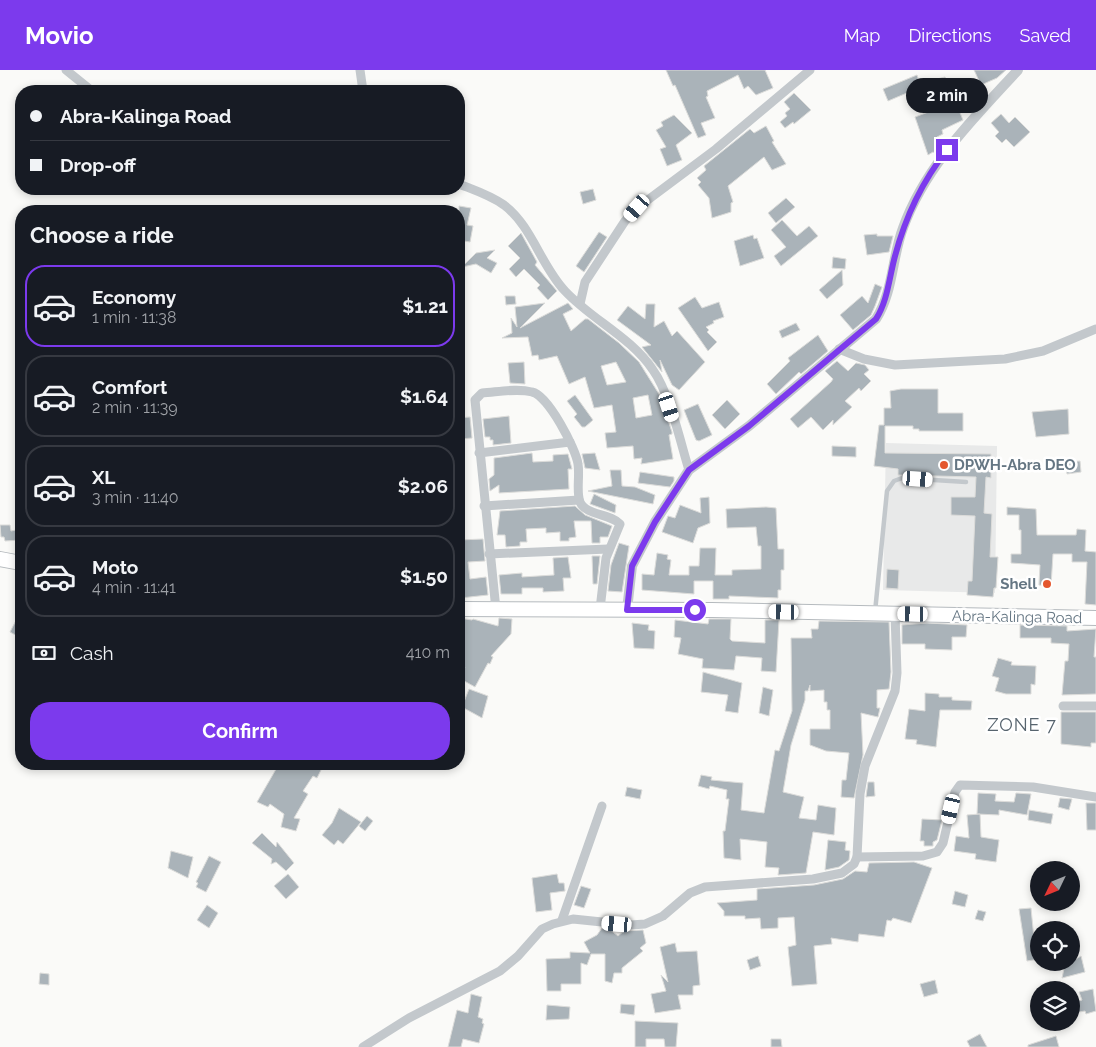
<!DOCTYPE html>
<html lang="en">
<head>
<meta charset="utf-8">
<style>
  body { margin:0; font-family:Raleway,sans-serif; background:#242831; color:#f1f3f6; height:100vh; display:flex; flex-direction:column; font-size:19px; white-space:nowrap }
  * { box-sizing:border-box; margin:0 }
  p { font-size:16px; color:#9ea1a6 }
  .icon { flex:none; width:28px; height:28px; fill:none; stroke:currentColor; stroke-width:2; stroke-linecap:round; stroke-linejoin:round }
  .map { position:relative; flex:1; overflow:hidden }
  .drawer { position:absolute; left:15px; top:135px; width:450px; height:565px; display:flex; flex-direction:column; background:#171b24; border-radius:20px; box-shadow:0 2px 8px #0003 }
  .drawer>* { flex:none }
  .top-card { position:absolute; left:15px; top:15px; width:450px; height:110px; border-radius:20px; box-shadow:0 2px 8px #0003; display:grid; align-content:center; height:110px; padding:0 15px; background:#171b24 }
  .needle { width:32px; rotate:227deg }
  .fabs { position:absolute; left:1030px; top:791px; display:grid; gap:10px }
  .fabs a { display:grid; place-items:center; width:50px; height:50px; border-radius:50%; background:#171b24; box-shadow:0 2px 8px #0003; font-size:25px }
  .end { position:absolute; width:22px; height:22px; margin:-11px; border:6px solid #7c3aed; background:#fff; box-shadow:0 0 0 2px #fff }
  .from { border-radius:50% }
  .bubble { position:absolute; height:35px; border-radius:18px; background:#171b24; box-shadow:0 2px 8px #0003; font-size:16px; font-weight:700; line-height:35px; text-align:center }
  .car { position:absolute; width:15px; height:30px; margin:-15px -8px; border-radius:6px; box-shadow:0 0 4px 1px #0007; background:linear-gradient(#fff 24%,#345 0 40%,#fff 0 76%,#345 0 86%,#fff 0) }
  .top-card b { display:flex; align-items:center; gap:18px; height:48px; font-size:19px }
  .top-card b+b { border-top:1px solid #363941 }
  .top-card i { width:12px; height:12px; background:#f1f3f6 }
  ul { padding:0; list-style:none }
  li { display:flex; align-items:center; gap:15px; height:82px; margin:0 10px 8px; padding:0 5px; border:2px solid #363941; border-radius:20px }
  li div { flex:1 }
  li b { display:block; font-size:19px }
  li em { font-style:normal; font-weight:700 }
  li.current { border-color:#7c3aed }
  li>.icon { width:45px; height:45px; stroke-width:1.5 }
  h2 { padding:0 15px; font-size:22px; line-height:60px }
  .pay { display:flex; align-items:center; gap:12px; height:55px; padding:0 15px; font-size:19px }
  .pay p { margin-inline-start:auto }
  .cta { display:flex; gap:10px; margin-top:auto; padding:10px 15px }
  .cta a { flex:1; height:58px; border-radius:20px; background:#7c3aed; color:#fff; font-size:20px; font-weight:700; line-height:58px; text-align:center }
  header { display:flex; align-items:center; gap:30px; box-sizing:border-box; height:70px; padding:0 25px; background:#7c3aed; color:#fff }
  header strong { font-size:24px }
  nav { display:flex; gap:28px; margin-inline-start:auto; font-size:18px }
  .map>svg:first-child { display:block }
</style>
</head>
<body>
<header>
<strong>Movio</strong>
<nav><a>Map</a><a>Directions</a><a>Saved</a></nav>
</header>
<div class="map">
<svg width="1096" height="977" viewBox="0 0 1096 977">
  <rect width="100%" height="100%" fill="#fafaf8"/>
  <polygon fill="#e8e9e9" points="886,373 997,376 995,523 883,520"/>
  <g fill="#aab3b9" stroke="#dcdcda" fill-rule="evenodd">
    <polygon points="666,0 765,0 773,18 756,25 748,16 744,19 738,5 707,21 708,26 706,27 715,48 701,53 706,65 698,68 675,15 673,16"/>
    <polygon points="974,0 1006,0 997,8 981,15"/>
    <polygon points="917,5 921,17 888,31 883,19"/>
    <polygon points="945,7 963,50 942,60 943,64 937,67 941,77 936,84 933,82 928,85 915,47 939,38 936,31 944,28 937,9"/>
    <polygon points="984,17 987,23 980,30 976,22"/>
    <polygon points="794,23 811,40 794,54 793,52 785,58 780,52 787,46 785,43 790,39 784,32"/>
    <polygon points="1001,44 1009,53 1015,47 1030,62 1014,77 1006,69 1002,73 995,66 999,62 991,53"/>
    <polygon points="674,45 692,63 676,75 682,90 667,96 660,79 666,77 656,60 663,56 661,52"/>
    <polygon points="766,56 774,71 772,72 786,94 772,100 764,87 728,116 733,132 731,133 731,142 712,148 709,128 698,115 701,112 697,108 706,100 704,96 750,59 754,63"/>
    <polygon points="593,119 596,130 583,134 580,122"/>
    <polygon points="786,128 795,137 776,153 768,143"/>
    <polygon points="459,136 471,138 467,155 473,156 470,172 459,170"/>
    <polygon points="782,150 797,166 809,156 818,166 781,196 774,186 786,177 771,160"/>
    <polygon points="599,162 607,167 584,202 576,196"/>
    <polygon points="521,163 537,192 535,195 557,221 548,230 537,218 540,215 524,199 516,207 509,199 520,188 508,176"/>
    <polygon points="877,164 877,166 893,166 889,182 867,185 864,165"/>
    <polygon points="753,165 754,169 757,168 764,188 740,196 734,171"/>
    <polygon points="495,180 487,188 497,193 491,203 476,194 462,197 476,183"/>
    <polygon points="833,187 846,189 845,199 832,198"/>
    <polygon points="842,200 843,215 827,229 819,220"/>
    <polygon points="875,214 882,217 875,236 871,245 853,260 840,245 862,226 868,233"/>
    <polygon points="505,226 515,226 516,234 506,235"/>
    <polygon points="695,227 702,238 719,232 724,247 713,251 714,253 706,257 709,260 707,262 717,272 708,281 678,238"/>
    <path d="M545,233L520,258L568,233L573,239L563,244L571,261L585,249H588L619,273L639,292L659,324L672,362V364L669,365L673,389L641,394L642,388L634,389L633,376L607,378L605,363L616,362L612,335L594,338L585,307L569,314L557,286L539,290L538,285L532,286L528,267L502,268L512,263L511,248L517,257L515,237ZM616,292L626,312L607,315L601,296ZM648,325L652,345L636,348L633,328Z"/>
    <polygon points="646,234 655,234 654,257 664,251 672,266 677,261 705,292 679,320 672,315 660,290 662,302 642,277 651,275 617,250 628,236 645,249"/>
    <polygon points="796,253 800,260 782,268 779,261"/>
    <polygon points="818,265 828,281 801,304 799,302 776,324 767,314 790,291 788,288"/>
    <polygon points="837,291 848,301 856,293 865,295 869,300 864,304 871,311 861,321 859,318 845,331 852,337 833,355 833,350 823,360 811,347 798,358 790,349 831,312 833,309 825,301"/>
    <polygon points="524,292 525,314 510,313 508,293"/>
    <polygon points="901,319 938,319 938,343 963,343 963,361 919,361 919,359 913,359 913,356 885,356 885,383 991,384 991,408 986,407 984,443 992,444 990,487 998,487 996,518 994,518 993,527 967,525 968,511 972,511 975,446 951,445 951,427 975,427 976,407 898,405 898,399 874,396 879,355 884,355 884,338 891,338 890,321"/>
    <polygon points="575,325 593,350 585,357 582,357 574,347 577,344 567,331"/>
    <polygon points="727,330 740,344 725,359 712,345"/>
    <polygon points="698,334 712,365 699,371 696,370 684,340"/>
    <polygon points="1068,339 1069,364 1036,367 1032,342"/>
    <polygon points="509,346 511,373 493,375 493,370 490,370 490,367 485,367 483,349"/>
    <polygon points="470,347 472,368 459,369 459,348"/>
    <polygon points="832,376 856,377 856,387 832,386"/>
    <polygon points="532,383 533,392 553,391 553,385 568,384 572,399 568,399 569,419 499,423 499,415 490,421 489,409 494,405 494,388"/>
    <polygon points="595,383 600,400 585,398 582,384"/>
    <polygon points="1080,391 1081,402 1067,404 1066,392"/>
    <polygon points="610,400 621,400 622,416 635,417 655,425 653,434 588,421 612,416"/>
    <polygon points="640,402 674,407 674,411 670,417 638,413"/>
    <polygon points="594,424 616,435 615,443 590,434"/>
    <polygon points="709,427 710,453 698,458 693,473 662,462 668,446 675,448 680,435 701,443 700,428"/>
    <polygon points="575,436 585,445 612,456 608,467 600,467 600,473 592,473 591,451 574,451 576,467 569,468 569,471 560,471 560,462 546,463 546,458 526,459 527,472 520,472 520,476 506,477 505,465 497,465 500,441"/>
    <polygon points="766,437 776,438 778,479 784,479 784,500 781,500 781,520 778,520 778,528 729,526 729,529 713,529 713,511 694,511 694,524 642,520 642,504 654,505 657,483 668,485 667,489 671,490 669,505 689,505 689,496 699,496 700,478 716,478 715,505 732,505 732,500 761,499 761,476 758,476 756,457 727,458 726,439"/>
    <polygon points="1007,437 1036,439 1037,465 1076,465 1077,459 1086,460 1085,481 1096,482 1096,535 1085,534 1087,492 1072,492 1072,484 1053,484 1051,516 1039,515 1040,495 1011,493 1011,484 1021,484 1021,460 1019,460 1019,445 1007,445"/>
    <polygon points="0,455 10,455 11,461 21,459 21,470 5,471 4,467 1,467"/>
    <polygon points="483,469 485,491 468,492 470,509 486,507 488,525 460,528 459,470"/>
    <polygon points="619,473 629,476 622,522 608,521 611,495"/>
    <polygon points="592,486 600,486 597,514 593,514"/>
    <polygon points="568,487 571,508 563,508 564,521 543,522 543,518 522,518 522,524 501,524 499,505 522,503 522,507 554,505 553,488"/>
    <polygon points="887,499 899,500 898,519 886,518"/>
    <polygon points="21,541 21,568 10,562"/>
    <polygon points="459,548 472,550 473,549 498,556 499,548 512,549 511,564 491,586 493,587 490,594 488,593 475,617 459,608 465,597 460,596 464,583 459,582 461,574 459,573"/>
    <polygon points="709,549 731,549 730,569 732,571 765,573 765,550 779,550 776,602 761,601 762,588 736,586 734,600 702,598 703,589 678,584 681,568 674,567 675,550 708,554"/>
    <polygon points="819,551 889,552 891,602 889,619 877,620 877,638 880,638 878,647 861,643 863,685 854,728 841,727 842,710 846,710 849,683 826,681 810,675 810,659 830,659 830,640 827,640 827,632 824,632 824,620 810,621 810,615 808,621 805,621 805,630 791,675 783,722 804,727 799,748 816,750 818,735 836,738 834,765 813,762 806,803 778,805 779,798 765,797 767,772 740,769 741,790 724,788 723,761 725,761 729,729 726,729 727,720 710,716 709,719 698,716 701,705 712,707 711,710 743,713 741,740 764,743 775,680 779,681 792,641 791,568 812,568 811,559 818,559"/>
    <polygon points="632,553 649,555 648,560 655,561 654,579 634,578"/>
    <polygon points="927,553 967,555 966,567 952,567 952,580 925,579 925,574 902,574 902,555"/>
    <polygon points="1020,555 1067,556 1067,561 1096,559 1094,587 1096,587 1096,624 1062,625 1065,591 1068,591 1069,574 1051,573 1051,568 1020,568"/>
    <polygon points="998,588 1012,592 1011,595 1036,596 1035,615 1031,614 1031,624 1006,624 995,621 999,608 992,606"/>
    <polygon points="703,602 742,613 738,643 725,641 728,625 701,622"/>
    <polygon points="763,617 773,620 769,646 759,643"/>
    <polygon points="469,619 488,626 482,648 462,637"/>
    <polygon points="925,623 939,624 939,627 952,627 952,630 972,631 971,640 940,640 936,677 916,674 917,670 905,669 909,639 925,641"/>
    <polygon points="1061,642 1096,642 1096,673 1091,673 1091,677 1061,674"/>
    <polygon points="279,694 324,694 317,708 313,706 303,721 308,724 294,748 300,749 296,761 281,757 284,744 270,734 268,737 257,732"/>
    <polygon points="868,712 874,712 875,726 866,727"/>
    <polygon points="627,717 642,720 640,729 625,726"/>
    <polygon points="978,723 996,724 995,731 1014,732 1016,723 1031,724 1027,745 999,740 999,745 977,744"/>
    <polygon points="1060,728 1072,729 1069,740 1058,737"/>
    <polygon points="1086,733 1096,733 1096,760 1087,760"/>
    <polygon points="339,738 361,752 343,774 338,770 334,775 322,765 332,753"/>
    <polygon points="1029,740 1053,744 1051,754 1028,750"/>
    <polygon points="980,744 981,767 999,770 996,792 975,789 976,784 954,781 956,766 969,768 967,745"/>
    <polygon points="367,746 373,751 365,761 359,756"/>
    <polygon points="922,749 942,750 937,770 933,772 933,776 924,776 924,771 920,771"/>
    <polygon points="262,763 276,777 277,772 294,793 286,801 276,792 271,794 272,789 252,773"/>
    <polygon points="828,770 846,772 845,780 850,781 849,790 839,797 825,800"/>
    <polygon points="171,781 193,787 188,808 168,798"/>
    <polygon points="209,786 221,792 206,822 196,817 198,813 196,812"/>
    <polygon points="914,792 932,798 911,853 893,848 891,851 887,850 884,867 859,864 858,872 831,868 832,874 814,876 817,914 792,916 788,877 796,875 794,847 778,848 778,858 761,859 760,848 745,849 745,846 724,846 724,841 717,833 757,830 757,819 814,815 843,809 855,801 867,802 869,793"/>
    <polygon points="288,804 299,817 286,829 274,816"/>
    <polygon points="557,804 559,813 564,813 565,821 550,823 552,840 536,842 532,808"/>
    <polygon points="581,816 591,819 584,838 574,835"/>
    <polygon points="955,821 968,825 965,837 952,834"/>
    <polygon points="207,835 218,843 209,858 197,850"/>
    <polygon points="1031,838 1035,879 1037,878 1039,889 1027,891 1019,839"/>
    <polygon points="978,840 986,842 983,851 975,849"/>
    <polygon points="602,858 609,859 618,866 624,861 643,860 646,873 640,878 643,881 622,898 622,903 614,903 612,913 605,911 605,884 591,884 587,895 581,893 581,914 561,914 561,921 547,921 546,889 570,888 570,882 590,883 584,872 597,865"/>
    <polygon points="675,873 677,882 697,881 700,915 693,916 693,925 678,925 681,939 655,943 651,924 666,921 661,905 668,912 660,877"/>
    <polygon points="758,886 761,896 750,900 747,890"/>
    <polygon points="1081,886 1085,902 1062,908 1065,894 1071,892"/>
    <polygon points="40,903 49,904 49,915 39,914"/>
    <polygon points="935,910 938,923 924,927 920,914"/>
    <polygon points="1093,919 1096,941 1086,944 1085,941 1079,942 1076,932 1082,930 1079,922"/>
    <polygon points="471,924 482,927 478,947 483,949 482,953 484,954 479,973 463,969 461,977 448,977 457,940 468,943"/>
    <polygon points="621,934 635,935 634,945 620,943"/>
    <polygon points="547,935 570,937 569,949 546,950"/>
    <polygon points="635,951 678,953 676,977 665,977 664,969 646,969 646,977 635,977"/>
    <polygon points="980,964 987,977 970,977 967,971"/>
    <polygon points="1056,966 1059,977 1028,977 1028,975"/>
    <polygon points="771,969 781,969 782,977 771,977"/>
  </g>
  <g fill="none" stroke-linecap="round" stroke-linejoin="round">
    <defs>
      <g id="primary">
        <polyline points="0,489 21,493"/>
        <polyline points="459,539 712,540 1096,548"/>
      </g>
    </defs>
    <use href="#primary" stroke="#b5babe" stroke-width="16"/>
    <polyline stroke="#c3c8cc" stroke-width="4.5" points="875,542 887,421 894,411 902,408 966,412"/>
    <g stroke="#c3c8cc" stroke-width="9">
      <polyline points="66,0 92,21"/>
      <polyline points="360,0 363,21"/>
      <path d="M459,114C474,120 490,125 504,135C532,156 541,196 565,221C592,250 631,267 653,300C670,324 680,371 689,400"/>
      <polyline points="580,234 585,212 625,151 637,138 716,79 810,0"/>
      <polyline points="839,279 864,289 895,295 1005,289 1043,281 1096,259"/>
      <polyline points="479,383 570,372"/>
      <polyline points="484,436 579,430"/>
      <polyline points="489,484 608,479"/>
      <path d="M496,540L475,330L482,323C498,322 517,318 532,322C548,325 576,379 578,394C580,406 576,422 580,432C586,446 610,443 620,454L606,488L600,539"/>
      <polyline points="1063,636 1096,636"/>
      <polyline points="857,787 923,786 937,782 943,773 955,722 960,715 1033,717 1096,727"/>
      <polyline points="562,850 602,736"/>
      <polyline points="363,977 409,948 500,901 518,886 542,859 553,854 573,849 631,855 645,854 663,846 690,823 705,817 813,809 842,803 854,794 857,787 860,724 865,696 895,621 897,603 895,544"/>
    </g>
    <path stroke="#c3c8cc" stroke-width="10" d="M627,540L632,496L655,452L689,400L749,356L876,249C893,223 892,187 903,158C925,96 974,48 1018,0"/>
    <use href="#primary" stroke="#fff" stroke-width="14"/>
  </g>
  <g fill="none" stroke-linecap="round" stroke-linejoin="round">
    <path stroke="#7c3aed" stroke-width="6" d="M695,540H627L632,496L655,452L689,400L749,356L876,249C887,232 889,210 894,190C904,150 921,113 947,80"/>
  </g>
  <g fill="#e4572e" stroke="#fff" stroke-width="2">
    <circle cx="944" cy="395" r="5"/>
    <circle cx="1047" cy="514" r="5"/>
  </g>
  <g text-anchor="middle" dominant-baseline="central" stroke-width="5" stroke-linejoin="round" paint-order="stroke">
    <g font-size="15" font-weight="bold" fill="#657683" stroke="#fff" text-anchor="start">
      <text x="954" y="395">DPWH-Abra DEO</text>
      <text x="1037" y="514" text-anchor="end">Shell</text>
    </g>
    <g font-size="15" fill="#657683" stroke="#fff">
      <text transform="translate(1017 547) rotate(1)">Abra-Kalinga Road</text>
    </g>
    <g font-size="18" letter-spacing="1" fill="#57646e" stroke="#fff">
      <text x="1022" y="654">ZONE 7</text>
    </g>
  </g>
</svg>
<div class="fabs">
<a><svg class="needle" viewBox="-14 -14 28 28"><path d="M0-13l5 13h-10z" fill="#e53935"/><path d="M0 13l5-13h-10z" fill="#9ea1a6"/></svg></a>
<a><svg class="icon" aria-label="locate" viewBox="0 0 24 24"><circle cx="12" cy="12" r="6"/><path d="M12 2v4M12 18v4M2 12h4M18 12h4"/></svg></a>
<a><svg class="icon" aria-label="layers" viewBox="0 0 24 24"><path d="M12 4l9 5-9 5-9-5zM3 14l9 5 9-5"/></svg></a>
</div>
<i class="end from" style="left:695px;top:540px"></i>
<i class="end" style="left:947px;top:80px"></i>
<div class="bubble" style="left:906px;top:8px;width:82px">2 min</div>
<i class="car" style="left:637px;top:138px;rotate:221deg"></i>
<i class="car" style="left:669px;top:337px;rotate:162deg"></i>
<i class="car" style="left:918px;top:409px;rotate:94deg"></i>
<i class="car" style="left:784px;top:542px;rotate:271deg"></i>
<i class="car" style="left:913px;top:544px;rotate:271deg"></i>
<i class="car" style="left:951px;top:739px;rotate:193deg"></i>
<i class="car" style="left:617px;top:854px;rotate:275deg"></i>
<div class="top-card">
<b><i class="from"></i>Abra-Kalinga Road</b>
<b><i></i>Drop-off</b>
</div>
<section class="drawer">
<h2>Choose a ride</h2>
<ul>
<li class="current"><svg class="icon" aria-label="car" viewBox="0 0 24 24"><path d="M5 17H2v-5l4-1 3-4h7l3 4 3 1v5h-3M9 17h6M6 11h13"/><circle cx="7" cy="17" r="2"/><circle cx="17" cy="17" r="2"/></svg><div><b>Economy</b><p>1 min · 11:38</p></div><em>$1.21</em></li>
<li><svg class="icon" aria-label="car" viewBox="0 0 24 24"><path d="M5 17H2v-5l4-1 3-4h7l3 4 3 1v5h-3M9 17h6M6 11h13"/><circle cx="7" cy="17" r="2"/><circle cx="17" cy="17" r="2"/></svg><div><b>Comfort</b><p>2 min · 11:39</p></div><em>$1.64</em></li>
<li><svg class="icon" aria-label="car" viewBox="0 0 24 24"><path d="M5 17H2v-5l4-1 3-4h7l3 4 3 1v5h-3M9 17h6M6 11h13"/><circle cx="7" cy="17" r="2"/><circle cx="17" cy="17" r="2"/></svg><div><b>XL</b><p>3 min · 11:40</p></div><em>$2.06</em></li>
<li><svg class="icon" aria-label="car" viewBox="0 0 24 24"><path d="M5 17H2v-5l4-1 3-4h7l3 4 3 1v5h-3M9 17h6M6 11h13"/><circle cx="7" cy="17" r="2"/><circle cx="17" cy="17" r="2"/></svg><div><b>Moto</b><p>4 min · 11:41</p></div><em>$1.50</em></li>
</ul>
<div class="pay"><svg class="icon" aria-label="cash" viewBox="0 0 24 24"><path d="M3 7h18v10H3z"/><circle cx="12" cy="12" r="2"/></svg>Cash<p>410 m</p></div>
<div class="cta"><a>Confirm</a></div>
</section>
</div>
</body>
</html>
